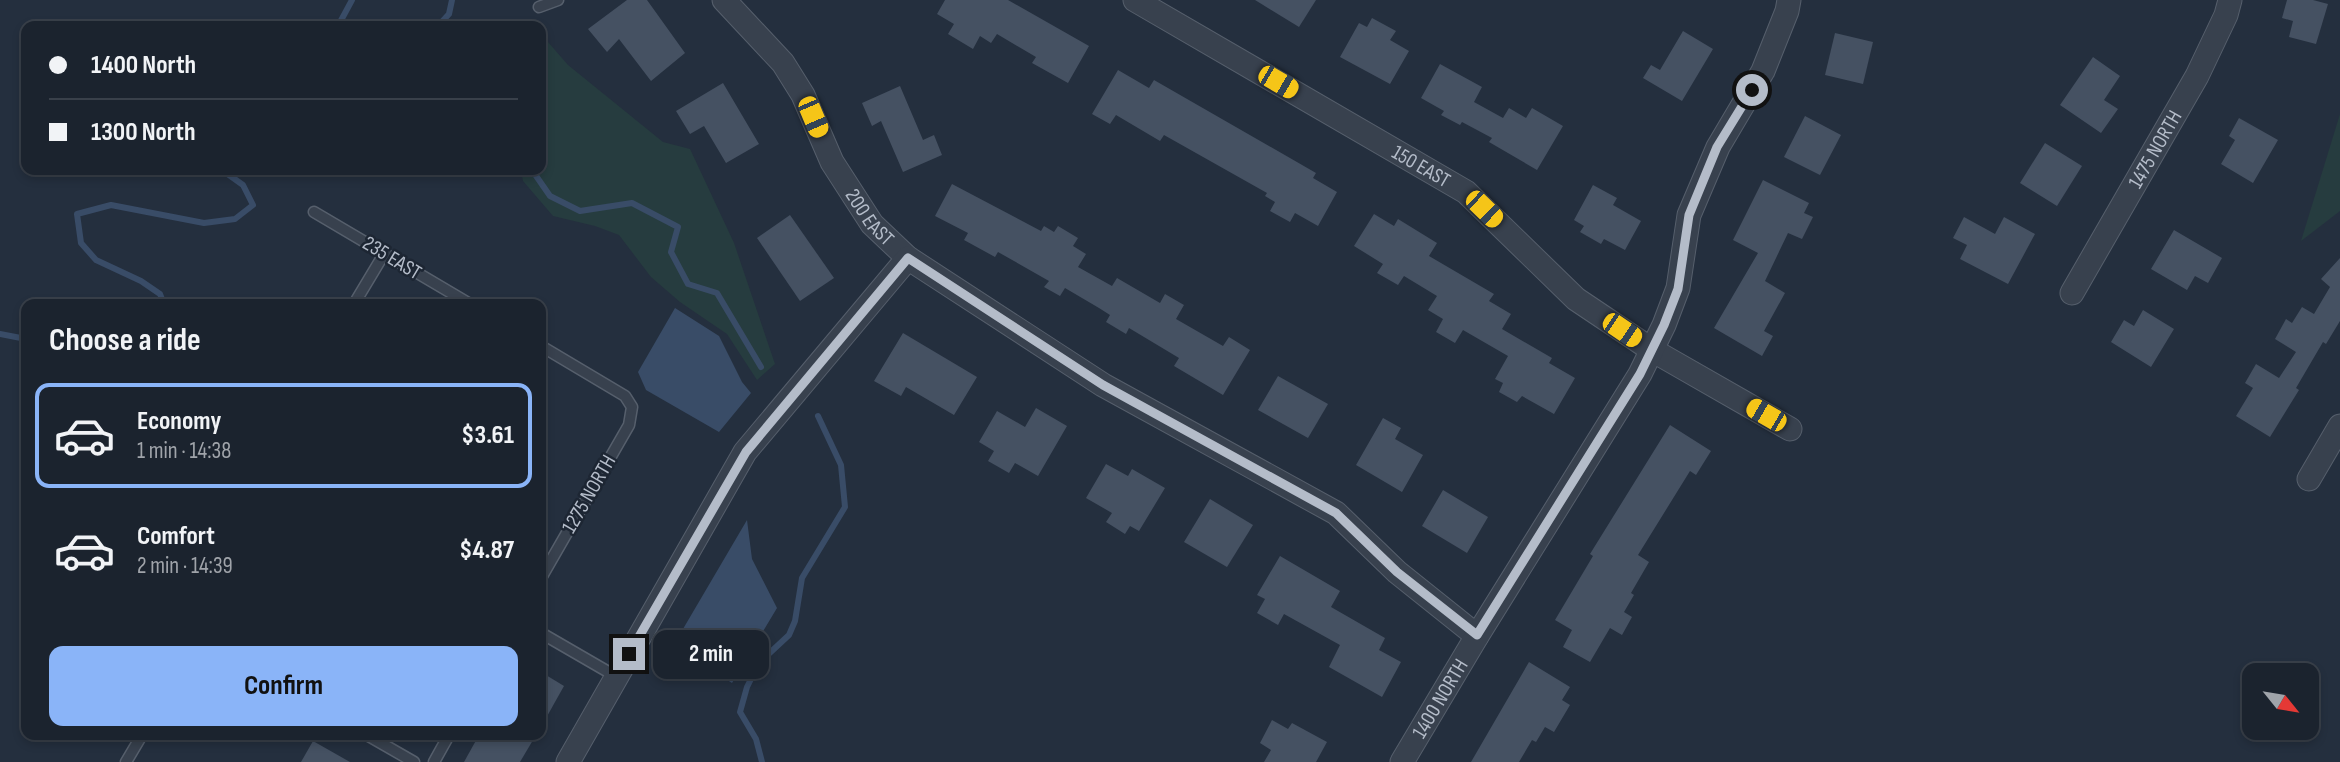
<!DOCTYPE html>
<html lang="en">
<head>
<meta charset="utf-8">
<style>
  body { margin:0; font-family:"Sofia Sans Condensed",sans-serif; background:#242b36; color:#f1f3f6; height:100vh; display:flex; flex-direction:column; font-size:26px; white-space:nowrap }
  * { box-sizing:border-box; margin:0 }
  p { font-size:23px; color:#a0a4aa }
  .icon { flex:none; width:38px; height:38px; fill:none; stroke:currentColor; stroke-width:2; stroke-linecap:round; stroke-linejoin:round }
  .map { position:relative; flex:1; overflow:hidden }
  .drawer { position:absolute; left:21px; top:299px; width:525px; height:441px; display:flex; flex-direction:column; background:#1b232e; border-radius:14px; box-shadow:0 4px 10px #0003,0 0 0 2px #39404a }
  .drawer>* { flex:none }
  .hud { position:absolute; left:21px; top:21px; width:525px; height:154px; border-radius:14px; box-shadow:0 4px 10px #0003,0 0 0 2px #39404a; display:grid; align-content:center; height:154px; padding:0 28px; background:#1b232e }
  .needle { width:46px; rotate:120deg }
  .fabs { position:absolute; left:2242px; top:663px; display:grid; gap:14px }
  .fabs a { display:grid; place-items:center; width:77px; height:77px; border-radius:14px; background:#1b232e; box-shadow:0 4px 10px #0003,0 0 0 2px #39404a; font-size:35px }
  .end { position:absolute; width:32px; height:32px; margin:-16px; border:9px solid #b4bcc9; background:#111; box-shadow:0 0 0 4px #111 }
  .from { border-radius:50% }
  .bubble { position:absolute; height:49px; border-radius:14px; background:#1b232e; box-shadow:0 4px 10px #0003,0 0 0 2px #39404a; font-size:23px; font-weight:700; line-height:49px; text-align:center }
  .car { position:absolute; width:21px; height:42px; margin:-21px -10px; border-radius:9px; box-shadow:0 0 5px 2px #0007; background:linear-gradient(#f5c518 24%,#345 0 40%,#f5c518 0 76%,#345 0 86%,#f5c518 0) }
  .hud b { display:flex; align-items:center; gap:24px; height:66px; font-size:26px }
  .hud b+b { border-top:2px solid #39404a }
  .hud i { width:18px; height:18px; background:#f1f3f6 }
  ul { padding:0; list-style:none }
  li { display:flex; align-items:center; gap:21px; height:105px; margin:0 14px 10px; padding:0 14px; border:4px solid transparent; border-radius:14px }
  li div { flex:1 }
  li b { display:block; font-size:26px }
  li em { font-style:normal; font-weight:700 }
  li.active { border-color:#8ab4f8 }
  li>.icon { width:63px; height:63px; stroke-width:1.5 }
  h2 { padding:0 28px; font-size:32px; line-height:84px }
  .primary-button { display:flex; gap:14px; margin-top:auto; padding:14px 28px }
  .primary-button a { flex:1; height:80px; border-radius:14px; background:#8ab4f8; color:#111; font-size:28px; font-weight:700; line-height:80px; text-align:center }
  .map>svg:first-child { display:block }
</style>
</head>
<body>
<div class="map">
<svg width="2340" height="762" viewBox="0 0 2340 762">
  <rect width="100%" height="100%" fill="#242f3e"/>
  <g fill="#263c3f">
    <polygon points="541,34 568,65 663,142 690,149 734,243 775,364 757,380 727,334 680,302 651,277 619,235 595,226 553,216 523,181 521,170 541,170"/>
    <polygon points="2340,114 2340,211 2301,241"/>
  </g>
  <g fill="#394c67">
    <polygon points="675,308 719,336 742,382 751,393 719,432 646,390 638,372"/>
    <polygon points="747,520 752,559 777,608 732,683 673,646"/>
  </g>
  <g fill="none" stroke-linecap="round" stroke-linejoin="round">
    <g stroke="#394c67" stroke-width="6">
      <polyline points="338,26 352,0"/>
      <polyline points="438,26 449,14 452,0"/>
      <polyline points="532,170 550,196 580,211 632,203 678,227 671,252 688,284 717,293 761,367"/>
      <polyline points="164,304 160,294 141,281 96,260 81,243 77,214 111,205 204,223 235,219 253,205 243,185 222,170"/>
      <polyline points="0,334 26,339"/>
      <polyline points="762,762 756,739 740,712 747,687 759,663 789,635 795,621 802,578 845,507 841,465 818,416"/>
    </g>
  </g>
  <g fill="#455162">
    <polygon points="627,0 647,0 685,53 651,81 619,39 607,52 588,29"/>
    <polygon points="945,0 1008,0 1089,46 1068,83 1032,63 1036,57 997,34 991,43 980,36 973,49 948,34 954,24 937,14"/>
    <polygon points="1255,0 1316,0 1299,27"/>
    <polygon points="2287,0 2313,0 2328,4 2316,44 2289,37 2293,21 2282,18"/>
    <polygon points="1372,18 1396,31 1390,40 1409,51 1390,84 1340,57 1359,23 1367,27"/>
    <polygon points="1683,31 1713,49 1682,101 1643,78 1651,65 1660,70"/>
    <polygon points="1835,33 1873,42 1863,84 1825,75"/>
    <polygon points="2093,57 2120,76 2104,100 2118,109 2101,133 2060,105"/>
    <polygon points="1440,64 1482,87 1474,102 1503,118 1509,108 1526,118 1532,108 1563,126 1537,170 1489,142 1492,138 1462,122 1460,125 1441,115 1444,111 1421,98"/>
    <polygon points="1118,70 1149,88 1154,80 1316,173 1313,178 1337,192 1318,226 1295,213 1290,222 1270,211 1275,202 1265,196 1267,193 1164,135 1160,141 1116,115 1110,124 1092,114"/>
    <polygon points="723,83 759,144 726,163 704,126 690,134 676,111"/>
    <polygon points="900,86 923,140 934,135 942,155 903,172 881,121 872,126 862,103"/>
    <polygon points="1805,116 1841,135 1820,175 1784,157"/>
    <polygon points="2239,118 2278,140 2253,183 2221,164 2235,140 2229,136"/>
    <polygon points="2045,143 2082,166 2057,206 2020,183"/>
    <polygon points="1763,180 1809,203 1804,213 1813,217 1802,239 1788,233 1765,281 1785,293 1764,331 1773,336 1762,356 1714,328 1758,253 1733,240"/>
    <polygon points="952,184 1041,231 1044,226 1054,232 1058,226 1078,238 1073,246 1086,254 1078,267 1112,286 1117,278 1160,303 1165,294 1184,305 1176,319 1223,346 1229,337 1250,350 1223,395 1174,366 1179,358 1129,328 1126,334 1106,322 1110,315 1099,308 1065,288 1060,296 1044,287 1049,281 998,252 995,257 964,240 968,233 935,216"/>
    <polygon points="1593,185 1617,198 1613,205 1641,221 1625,250 1604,239 1601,244 1580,232 1584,226 1574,220"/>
    <polygon points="1374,214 1394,226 1398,219 1437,243 1429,256 1494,294 1489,301 1511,314 1502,329 1552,358 1549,363 1575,378 1554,414 1522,396 1517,402 1499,392 1503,383 1495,379 1508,356 1463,330 1455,343 1436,332 1443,319 1428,310 1437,296 1404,276 1398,285 1377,273 1383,264 1354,246"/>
    <polygon points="790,215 834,278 800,301 757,238"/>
    <polygon points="1964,217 1995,234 2004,217 2035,234 2008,284 1960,259 1967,245 1953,238"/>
    <polygon points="2174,230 2222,258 2208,283 2195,276 2187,290 2151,269"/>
    <polygon points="2340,258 2340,321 2326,344 2323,342 2296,388 2299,390 2270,437 2236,416 2253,388 2245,383 2256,364 2279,378 2296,352 2275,339 2286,319 2292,323 2302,307 2314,314 2330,287 2321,279"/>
    <polygon points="2143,310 2174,329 2151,367 2111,342 2124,320 2134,326"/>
    <polygon points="903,333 977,377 954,415 906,387 901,396 874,381"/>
    <polygon points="1278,376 1328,404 1308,438 1258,410"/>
    <polygon points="1036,408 1067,426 1038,476 1015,463 1009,473 988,461 994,451 979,442 997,411 1025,427"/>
    <polygon points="1383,418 1401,428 1395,439 1423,455 1402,492 1356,465"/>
    <polygon points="1670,425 1711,451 1696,475 1690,471 1638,555 1649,562 1631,593 1634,595 1624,612 1632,617 1622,635 1610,628 1590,662 1563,647 1572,630 1555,620 1593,556 1590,554"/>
    <polygon points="1106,464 1128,476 1132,469 1165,488 1139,531 1130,526 1125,534 1106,522 1112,513 1086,498"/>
    <polygon points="1443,490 1488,517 1467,553 1422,526"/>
    <polygon points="1210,499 1253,525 1227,567 1184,542"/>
    <polygon points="1280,556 1340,591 1331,607 1385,638 1379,650 1401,662 1382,697 1329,667 1340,645 1284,614 1278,625 1257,613 1265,599 1257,595"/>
    <polygon points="1529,662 1570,687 1562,700 1570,705 1554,732 1545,727 1536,742 1532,740 1519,762 1471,762"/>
    <polygon points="541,672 564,686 541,727"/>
    <polygon points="1272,720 1288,729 1292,723 1327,742 1316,762 1264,762 1271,750 1260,743"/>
    <polygon points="479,735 536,735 520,762 464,762"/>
    <polygon points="313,741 350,762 301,762"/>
  </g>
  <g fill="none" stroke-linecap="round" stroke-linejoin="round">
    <defs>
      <g id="service">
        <polyline points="539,7 558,0"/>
        <polyline points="314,212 470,304"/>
        <polyline points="354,304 384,254"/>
        <polyline points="541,346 625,396 632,407 629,425 541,578"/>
        <polyline points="541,633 617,677"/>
        <polyline points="367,735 414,762"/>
        <polyline points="126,762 142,735"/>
        <polyline points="434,762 449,735"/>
      </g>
      <g id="minor">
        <path id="s1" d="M724,0L783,63L803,95L832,162L872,224L908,258L1103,385L1336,513L1397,572L1477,636"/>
        <path id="s2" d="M1135,0L1466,192L1576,299L1652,350L1790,429"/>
        <path id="s3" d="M2072,293L2197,76L2226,15L2230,0"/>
        <polyline points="2309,479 2340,426"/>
        <polyline points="568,762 745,452 908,258"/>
        <path id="s4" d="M1402,762L1477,636L1640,374L1664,325L1678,288L1689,215L1718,147L1763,71L1787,11L1789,0"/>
      </g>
    </defs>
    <use href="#service" stroke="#565f6c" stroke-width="13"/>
    <use href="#minor" stroke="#565f6c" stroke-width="25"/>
    <use href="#service" stroke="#38414e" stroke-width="10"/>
    <use href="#minor" stroke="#38414e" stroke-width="23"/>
  </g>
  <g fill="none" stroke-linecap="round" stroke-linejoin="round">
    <polyline stroke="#b4bcc9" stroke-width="9" points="629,654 746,452 908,258 1103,385 1336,513 1397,572 1477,635 1640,374 1664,325 1678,289 1689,215 1717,147 1752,90"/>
  </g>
  <g text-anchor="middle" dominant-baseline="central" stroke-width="5" stroke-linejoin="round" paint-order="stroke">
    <g font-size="21" fill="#b4bcc9" stroke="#1d2633">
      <text stroke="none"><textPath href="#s3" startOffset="166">1475 NORTH</textPath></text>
      <text stroke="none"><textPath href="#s2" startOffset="331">150 EAST</textPath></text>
      <text stroke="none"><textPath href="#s1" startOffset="264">200 EAST</textPath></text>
      <text transform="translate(392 258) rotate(31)">235 EAST</text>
      <text transform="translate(589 494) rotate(-60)">1275 NORTH</text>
      <text stroke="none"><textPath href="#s4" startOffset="74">1400 NORTH</textPath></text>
    </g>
  </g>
</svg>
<div class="fabs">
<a><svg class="needle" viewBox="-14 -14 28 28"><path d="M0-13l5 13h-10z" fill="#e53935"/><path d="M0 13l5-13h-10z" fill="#a0a4aa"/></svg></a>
</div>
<i class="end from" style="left:1752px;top:90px"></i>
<i class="end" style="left:629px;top:654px"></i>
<div class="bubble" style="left:653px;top:630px;width:116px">2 min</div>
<i class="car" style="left:1278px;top:82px;rotate:120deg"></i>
<i class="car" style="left:813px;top:117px;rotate:157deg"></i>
<i class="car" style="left:1484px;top:209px;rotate:134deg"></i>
<i class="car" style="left:1622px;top:330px;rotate:124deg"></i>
<i class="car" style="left:1766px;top:415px;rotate:300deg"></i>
<div class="hud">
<b><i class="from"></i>1400 North</b>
<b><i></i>1300 North</b>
</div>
<section class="drawer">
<h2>Choose a ride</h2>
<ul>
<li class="active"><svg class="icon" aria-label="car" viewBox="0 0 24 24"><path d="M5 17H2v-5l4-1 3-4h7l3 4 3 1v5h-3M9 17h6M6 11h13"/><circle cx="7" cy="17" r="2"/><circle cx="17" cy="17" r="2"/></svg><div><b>Economy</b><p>1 min · 14:38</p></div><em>$3.61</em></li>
<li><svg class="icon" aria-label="car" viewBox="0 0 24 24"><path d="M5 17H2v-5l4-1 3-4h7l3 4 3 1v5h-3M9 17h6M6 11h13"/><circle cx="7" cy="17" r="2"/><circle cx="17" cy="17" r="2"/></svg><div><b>Comfort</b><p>2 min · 14:39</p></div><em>$4.87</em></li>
</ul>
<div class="primary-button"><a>Confirm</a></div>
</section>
</div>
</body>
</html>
